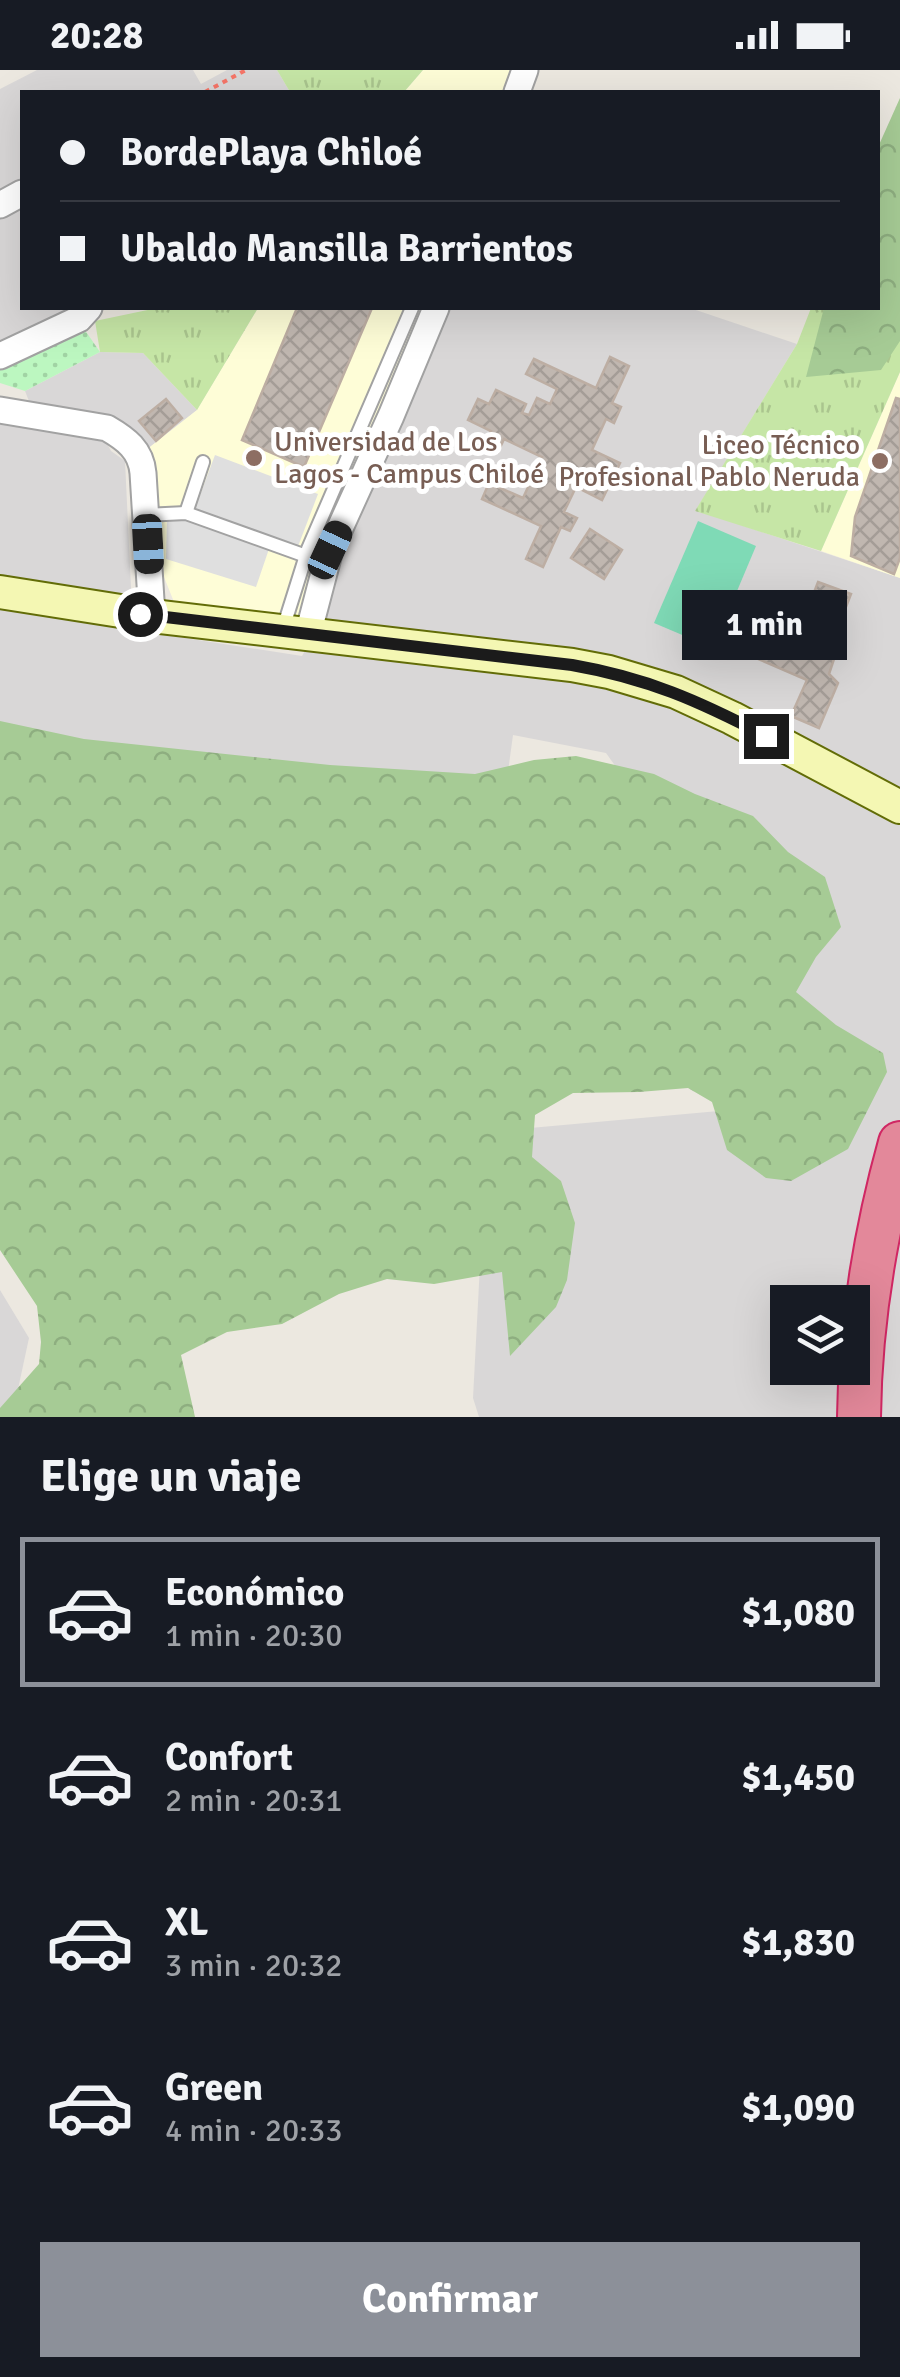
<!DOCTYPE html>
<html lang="es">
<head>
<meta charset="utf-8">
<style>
  body { margin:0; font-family:Signika,sans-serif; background:#20242c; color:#f1f3f6; height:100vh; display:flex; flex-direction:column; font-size:38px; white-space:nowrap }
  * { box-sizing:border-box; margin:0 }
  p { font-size:32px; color:#9ea1a6 }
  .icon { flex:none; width:55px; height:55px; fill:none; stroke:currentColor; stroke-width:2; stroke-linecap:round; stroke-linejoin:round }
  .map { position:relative; height:1347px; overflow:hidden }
  .drawer { display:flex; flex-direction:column; background:#171b24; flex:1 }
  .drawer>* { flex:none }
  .hud { position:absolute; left:20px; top:20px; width:860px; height:220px; border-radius:0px; box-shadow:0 10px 40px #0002; display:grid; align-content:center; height:220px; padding:0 40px; background:#171b24 }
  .fabs { position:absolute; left:770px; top:1215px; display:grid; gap:20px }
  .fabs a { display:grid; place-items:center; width:100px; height:100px; border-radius:0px; background:#171b24; box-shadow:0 10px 40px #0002; font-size:50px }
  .end { position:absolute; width:45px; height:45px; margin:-22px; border:12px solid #1b1b1b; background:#fff; box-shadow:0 0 0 5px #fff }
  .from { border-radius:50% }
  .bubble { position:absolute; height:70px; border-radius:0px; background:#171b24; box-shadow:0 10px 40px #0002; font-size:32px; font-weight:800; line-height:70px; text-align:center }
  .car { position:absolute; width:30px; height:60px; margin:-30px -15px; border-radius:12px; box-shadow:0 0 8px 2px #0007; background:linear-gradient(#222 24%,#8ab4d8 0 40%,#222 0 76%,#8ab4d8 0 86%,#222 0) }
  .hud b { display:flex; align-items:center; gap:35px; height:95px; font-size:38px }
  .hud b+b { border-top:2px solid #363941 }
  .hud i { width:25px; height:25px; background:#f1f3f6 }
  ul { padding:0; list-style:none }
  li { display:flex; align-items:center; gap:30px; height:150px; margin:0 20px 15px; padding:0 20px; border:5px solid transparent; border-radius:0px }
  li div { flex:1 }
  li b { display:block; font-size:38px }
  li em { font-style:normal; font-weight:800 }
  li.on { border-color:#8c9099 }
  li>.icon { width:90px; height:90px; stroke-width:1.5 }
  h2 { padding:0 40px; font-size:45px; line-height:120px }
  .cta { display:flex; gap:20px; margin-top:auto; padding:20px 40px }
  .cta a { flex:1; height:115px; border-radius:0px; background:#8c9099; color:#fff; font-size:40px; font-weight:800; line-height:115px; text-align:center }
  .status { display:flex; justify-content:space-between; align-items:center; height:70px; padding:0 50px; background:#171b24; direction:ltr }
  .status svg { height:28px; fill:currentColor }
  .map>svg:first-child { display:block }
</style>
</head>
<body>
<div class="status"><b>20:28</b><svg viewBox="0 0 49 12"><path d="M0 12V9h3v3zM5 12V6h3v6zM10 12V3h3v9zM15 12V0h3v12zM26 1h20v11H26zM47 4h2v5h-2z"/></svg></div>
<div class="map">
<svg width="900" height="1347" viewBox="0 0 900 1347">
  <defs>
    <pattern id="grass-tufts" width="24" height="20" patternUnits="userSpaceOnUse" patternTransform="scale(2.5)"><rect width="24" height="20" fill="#c6e6a6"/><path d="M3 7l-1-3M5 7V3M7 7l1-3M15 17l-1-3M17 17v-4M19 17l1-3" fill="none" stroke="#aac58e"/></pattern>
    <pattern id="forest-crowns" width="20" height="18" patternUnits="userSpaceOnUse" patternTransform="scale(2.5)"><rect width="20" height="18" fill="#a6cb95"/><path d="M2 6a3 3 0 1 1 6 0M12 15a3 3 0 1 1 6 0" fill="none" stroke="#8eae80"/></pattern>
    <pattern id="park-dots" width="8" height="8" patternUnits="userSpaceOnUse" patternTransform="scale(2.5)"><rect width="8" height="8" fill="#bcf7c0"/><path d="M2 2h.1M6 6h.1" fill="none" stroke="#a1d3a4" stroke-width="1.8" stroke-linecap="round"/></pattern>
    <pattern id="building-cross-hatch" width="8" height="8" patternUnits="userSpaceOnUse" patternTransform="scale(2.5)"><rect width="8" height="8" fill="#c0b7b0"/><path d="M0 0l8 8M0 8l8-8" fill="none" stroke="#a49d97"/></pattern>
  </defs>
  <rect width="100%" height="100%" fill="#ece8e0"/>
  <g fill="#d9d7d7" fill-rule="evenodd">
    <polygon points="37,0 193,0 201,14 227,0 277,0 290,22 22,22 22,238 117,238 78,244 0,282 0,19"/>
    <path d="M444,238H690L797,274L696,440L900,508V1347H479L473,1328L487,1062L752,1038L626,711L606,683L513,665L504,731L0,676V350L38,354L25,321L100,282L143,283L197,340L146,380L90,341L111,381L125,391L133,560L302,586L322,551L340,484ZM788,1232H852V1298H788Z"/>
    <polygon points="0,1220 29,1268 12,1347 0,1347"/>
  </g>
  <g fill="#fefdd7">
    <polygon points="423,0 516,0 507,22 404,22"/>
    <polygon points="258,238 424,238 321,478 298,550 174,532 164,507 155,413 146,380 197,340"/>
    <polygon points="900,302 900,508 821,481"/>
  </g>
  <g fill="url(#grass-tufts)">
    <polygon points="277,0 423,0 404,22 290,22"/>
    <polygon points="900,82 900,302 821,481 695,441 797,274 811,238 878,238"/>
    <polygon points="157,238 258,238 197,340 143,283 100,282 95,251"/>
  </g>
  <g fill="url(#forest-crowns)">
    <polygon points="900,28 900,271 881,300 806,307 824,238 878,238 878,77"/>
    <polygon points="0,651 84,669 330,695 475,704 534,690 576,686 654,704 695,724 753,746 788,782 825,807 841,857 816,887 796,922 836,955 883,983 887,1002 848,1079 791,1111 766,1108 727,1080 712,1032 688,1018 639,1022 573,1023 535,1045 532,1087 561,1111 575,1153 567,1210 556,1237 510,1286 502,1202 434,1214 387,1209 339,1224 282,1254 227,1262 181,1285 195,1347 0,1347 0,1338 39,1294 41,1272 37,1236 0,1180"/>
  </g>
  <polygon fill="url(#park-dots)" points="80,253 100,282 25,321 0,313 0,293"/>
  <polygon fill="#7fdab6" points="698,451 756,476 713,578 654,553"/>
  <g fill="#dfdfdf">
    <polygon points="215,385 318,424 297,479 194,441"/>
    <polygon points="167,447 185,447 270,476 256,517 166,489"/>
  </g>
  <g fill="url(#building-cross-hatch)" stroke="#bdaea3" stroke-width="2.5">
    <polygon points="297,238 372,238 304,397 242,370"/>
    <polygon points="610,287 629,296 612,333 621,337 614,353 606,349 592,380 620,393 602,430 576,417 564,442 577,448 570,461 561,457 543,497 526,489 541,456 482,429 489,413 523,428 542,387 504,369 498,382 484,375 491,361 468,350 478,329 489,334 496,320 526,334 522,343 529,345 537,328 550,334 557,319 526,304 534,289 596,318"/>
    <polygon points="896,328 900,329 900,488 894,504 851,486 855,447"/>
    <polygon points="166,329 182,348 156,371 139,351"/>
    <polygon points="590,459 622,480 604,509 571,488"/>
    <polygon points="818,512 851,524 839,555 832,552 820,584 834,589 829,604 838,613 819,658 791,646 807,610 756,588 776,543 805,546"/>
  </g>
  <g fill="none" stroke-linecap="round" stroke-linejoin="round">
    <defs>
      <g id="lane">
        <polyline points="186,443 203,392"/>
        <polyline points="145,445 186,443 306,486"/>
        <polyline points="285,559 286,549 308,479 412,238"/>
      </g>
      <g id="street">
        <polyline points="517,22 525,0"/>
        <polyline points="0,135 22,123"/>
        <polyline points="0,286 79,249 89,238"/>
        <path d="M0,340L107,358C126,369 141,380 143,403L152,546"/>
        <polyline points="308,564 330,480 391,346 436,238"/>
      </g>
      <polyline id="secondary" points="0,522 152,546 572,595 609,602 676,622 732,648 900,737"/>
      <path id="highway" d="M859,1347C860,1254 875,1163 900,1073"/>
    </defs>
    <use href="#lane" stroke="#a2a2a2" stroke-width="16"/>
    <use href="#street" stroke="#a2a2a2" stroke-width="29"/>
    <use href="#secondary" stroke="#626c07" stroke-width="36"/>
    <use href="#highway" stroke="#d02763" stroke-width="46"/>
    <polyline stroke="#f67568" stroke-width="4" stroke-dasharray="5 5" stroke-linecap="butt" points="205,22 246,0"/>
    <use href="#lane" stroke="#fff" stroke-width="12"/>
    <use href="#street" stroke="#fff" stroke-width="25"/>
    <use href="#secondary" stroke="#f4f7b3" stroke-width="32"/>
    <use href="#highway" stroke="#e3889a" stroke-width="42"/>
  </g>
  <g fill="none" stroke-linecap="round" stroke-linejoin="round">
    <path stroke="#1b1b1b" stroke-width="12" d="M140,544L572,595C647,608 699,631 766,666"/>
  </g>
  <g fill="#8d6e63" stroke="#fff" stroke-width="4">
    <circle cx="254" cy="388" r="10"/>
    <circle cx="880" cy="391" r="10"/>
  </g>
  <g text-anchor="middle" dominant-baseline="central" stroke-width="10" stroke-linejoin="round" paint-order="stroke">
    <g font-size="28" fill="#785e54" stroke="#fff" text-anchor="start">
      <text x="274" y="372">Universidad de Los<tspan x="274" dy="32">Lagos - Campus Chiloé</tspan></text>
      <text x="860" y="375" text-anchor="end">Liceo Técnico<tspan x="860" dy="32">Profesional Pablo Neruda</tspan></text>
    </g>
  </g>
</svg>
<div class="fabs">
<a><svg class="icon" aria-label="layers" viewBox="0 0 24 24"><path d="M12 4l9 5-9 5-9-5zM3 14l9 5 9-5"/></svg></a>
</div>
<i class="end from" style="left:140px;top:544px"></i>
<i class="end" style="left:766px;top:666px"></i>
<div class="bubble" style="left:682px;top:520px;width:165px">1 min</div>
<i class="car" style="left:148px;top:474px;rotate:177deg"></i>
<i class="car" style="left:330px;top:480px;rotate:25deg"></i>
<div class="hud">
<b><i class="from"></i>BordePlaya Chiloé</b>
<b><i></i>Ubaldo Mansilla Barrientos</b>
</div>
</div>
<section class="drawer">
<h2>Elige un viaje</h2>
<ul>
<li class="on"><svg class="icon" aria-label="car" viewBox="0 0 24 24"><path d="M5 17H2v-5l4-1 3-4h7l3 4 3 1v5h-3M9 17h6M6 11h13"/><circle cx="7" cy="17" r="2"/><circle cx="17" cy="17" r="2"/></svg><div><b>Económico</b><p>1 min · 20:30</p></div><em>$1,080</em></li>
<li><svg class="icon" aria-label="car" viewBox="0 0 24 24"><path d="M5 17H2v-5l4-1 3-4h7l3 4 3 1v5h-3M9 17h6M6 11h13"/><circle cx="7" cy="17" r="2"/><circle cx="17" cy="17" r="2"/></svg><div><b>Confort</b><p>2 min · 20:31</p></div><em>$1,450</em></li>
<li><svg class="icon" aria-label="car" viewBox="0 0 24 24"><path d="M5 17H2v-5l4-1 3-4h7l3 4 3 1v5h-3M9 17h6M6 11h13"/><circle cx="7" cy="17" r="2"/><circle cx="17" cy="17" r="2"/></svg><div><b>XL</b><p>3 min · 20:32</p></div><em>$1,830</em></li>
<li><svg class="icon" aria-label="car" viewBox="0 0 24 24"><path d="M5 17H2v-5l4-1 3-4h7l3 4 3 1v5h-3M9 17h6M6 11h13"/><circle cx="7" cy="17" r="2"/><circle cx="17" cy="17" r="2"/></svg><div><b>Green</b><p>4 min · 20:33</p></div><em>$1,090</em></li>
</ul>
<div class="cta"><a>Confirmar</a></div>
</section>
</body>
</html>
